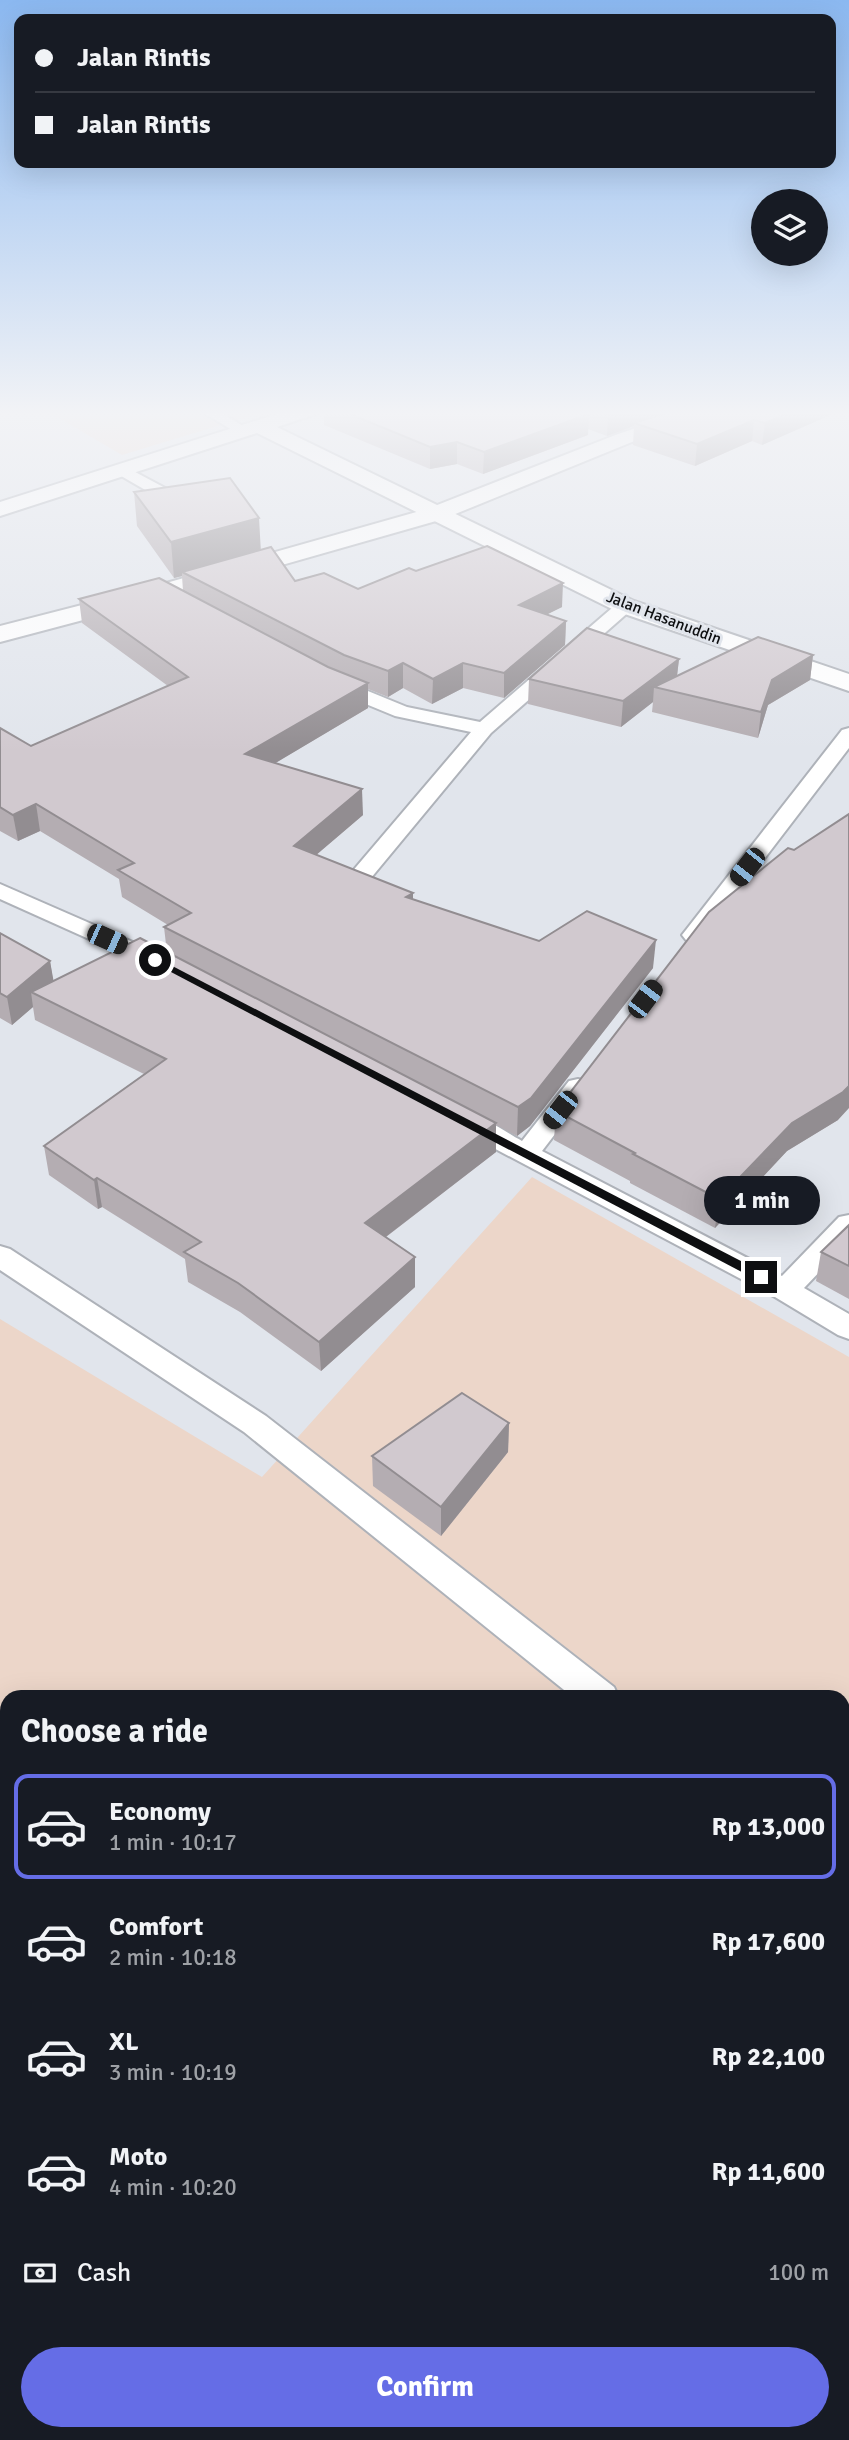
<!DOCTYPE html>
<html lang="en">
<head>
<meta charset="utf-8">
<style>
  body { margin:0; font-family:Signika,sans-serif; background:#242831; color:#f1f3f6; height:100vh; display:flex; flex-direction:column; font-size:26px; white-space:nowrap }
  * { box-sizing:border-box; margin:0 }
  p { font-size:23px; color:#9ea1a6 }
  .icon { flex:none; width:38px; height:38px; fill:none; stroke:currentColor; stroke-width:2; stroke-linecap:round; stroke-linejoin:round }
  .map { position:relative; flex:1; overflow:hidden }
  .drawer { position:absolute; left:0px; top:1690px; width:850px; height:751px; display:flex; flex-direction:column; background:#171b24; border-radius:21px 21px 0 0; box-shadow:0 7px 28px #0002 }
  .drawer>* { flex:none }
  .banner { position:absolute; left:14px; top:14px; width:822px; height:154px; border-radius:14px; box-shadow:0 7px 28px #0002; display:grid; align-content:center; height:154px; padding:0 21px; background:#171b24 }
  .tools { position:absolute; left:751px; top:189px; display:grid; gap:14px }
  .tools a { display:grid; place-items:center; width:77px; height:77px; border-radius:50%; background:#171b24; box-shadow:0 7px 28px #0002; font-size:35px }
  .end { position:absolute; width:32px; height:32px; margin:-16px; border:9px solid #0e0f11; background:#fff; box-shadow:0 0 0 4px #fff }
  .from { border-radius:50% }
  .bubble { position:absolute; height:49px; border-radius:24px; background:#171b24; box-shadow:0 7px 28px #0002; font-size:23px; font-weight:800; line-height:49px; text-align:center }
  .car { position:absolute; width:21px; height:42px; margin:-21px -10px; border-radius:9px; box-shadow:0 0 5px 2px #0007; background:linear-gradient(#222 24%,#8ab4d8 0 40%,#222 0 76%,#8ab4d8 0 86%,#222 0) }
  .banner b { display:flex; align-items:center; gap:24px; height:66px; font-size:26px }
  .banner b+b { border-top:2px solid #363941 }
  .banner i { width:18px; height:18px; background:#f1f3f6 }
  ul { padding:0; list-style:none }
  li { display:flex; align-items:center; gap:21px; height:105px; margin:0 14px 10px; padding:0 7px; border:4px solid transparent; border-radius:14px }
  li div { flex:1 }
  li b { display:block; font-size:26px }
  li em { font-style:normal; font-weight:800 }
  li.selected { border-color:#656de6 }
  li>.icon { width:63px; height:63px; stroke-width:1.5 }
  h2 { padding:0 21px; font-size:32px; line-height:84px }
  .pay { display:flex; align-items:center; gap:18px; height:77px; padding:0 21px; font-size:26px }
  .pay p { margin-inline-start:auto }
  .action { display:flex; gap:14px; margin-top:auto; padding:14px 21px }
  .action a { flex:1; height:80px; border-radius:42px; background:#656de6; color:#fff; font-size:28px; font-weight:800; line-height:80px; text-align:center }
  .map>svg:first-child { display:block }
</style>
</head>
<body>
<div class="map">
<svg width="849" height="2440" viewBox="0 0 849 2440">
  <rect width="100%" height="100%" fill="#e1e5ec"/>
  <g fill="#ecd6c9" fill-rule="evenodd">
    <polygon points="45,410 270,410 122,455"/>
    <path d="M532,1177L849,1357V2440H0V1319L262,1477ZM7,1698H844V2434H7Z"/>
  </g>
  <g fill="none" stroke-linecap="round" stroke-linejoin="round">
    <defs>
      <g id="lane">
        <polygon points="199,410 217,410 251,431 244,435 239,434"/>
        <polygon points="122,465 169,490 171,493 166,502 154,502 152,499 154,495 116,473 114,470"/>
        <polygon points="625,601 634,606 631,610 491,733 361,890 345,890 342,885 345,880 471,732 395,716 327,688 324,684 327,680 341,680 407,707 480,722 619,602"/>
        <polygon points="849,728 849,748 702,940 686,940 682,935 686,930 842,730"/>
        <polygon points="0,884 165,956 169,961 165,966 149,966 0,899"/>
        <path d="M578,1079L587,1081L591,1087L542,1151L782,1276L839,1217L849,1215V1241L804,1288L849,1314V1339L838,1335L775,1297L454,1127L450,1121L454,1115C476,1109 503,1131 522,1141L569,1081Z"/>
        <polygon points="0,1246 10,1249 266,1416 614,1687 619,1698 574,1698 244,1432 0,1270"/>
        <polygon points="844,1871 849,1873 849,1912 844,1910"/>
      </g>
      <polygon id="street" points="690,410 720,410 717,414 632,442 443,519 170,597 0,642 0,626 152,587 427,509 618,434"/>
      <g id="secondary">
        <polygon points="289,410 319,410 316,414 277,427 634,601 849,674 849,691 616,611 257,433 0,516 0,502"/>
        <polygon points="849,1941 849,1999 844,2001 844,1943"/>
        <polygon points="391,2434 461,2434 459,2440 389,2440"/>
      </g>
    </defs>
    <use href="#lane" stroke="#aeb2b9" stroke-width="4"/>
    <use href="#street" stroke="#aeb2b9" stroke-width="4"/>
    <use href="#secondary" stroke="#aeb2b9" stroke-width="4"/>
    <use href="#lane" fill="#fff" fill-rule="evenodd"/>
    <use href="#street" fill="#fff" fill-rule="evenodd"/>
    <use href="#secondary" fill="#fff" fill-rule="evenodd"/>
  </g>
  <g fill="#b4adb2">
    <polygon points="324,410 849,410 849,412 844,414 837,412 762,445 752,441 695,466 633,445 634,426 607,436 588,429 588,435 483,474 457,464 430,469 324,425"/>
    <polygon points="134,492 261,550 295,581 358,589 416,571 562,607 547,614 566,621 565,645 504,698 463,688 432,704 403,688 388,697 368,689 368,708 275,763 363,815 316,855 413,893 413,900 539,941 653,968 530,1126 517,1136 496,1125 496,1152 386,1237 415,1257 415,1287 321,1371 240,1312 188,1282 185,1259 102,1207 98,1209 49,1175 44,1146 144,1074 35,1020 33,1007 12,1025 0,1018 0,933 50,961 53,981 167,953 164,927 168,925 122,897 119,879 40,831 18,841 0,831 0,728 31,746 168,686 82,623 79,599 183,591 182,576 174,578 137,526"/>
    <polygon points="813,655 810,680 768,705 758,738 652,712 653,702 621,727 528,704 529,679 679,659 677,676"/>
    <polygon points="794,850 838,1120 787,1151 715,1228 630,1183 630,1181 554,1140 556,1111"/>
    <polygon points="849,1225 849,1299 816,1281 821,1252"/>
    <polygon points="509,1423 508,1452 441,1536 373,1486 372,1456"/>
  </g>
  <g fill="#928d91">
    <polygon points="621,410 682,410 634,423 634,426 607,436 608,414"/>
    <polygon points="796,410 838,410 837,412 762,445 765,423"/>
    <polygon points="589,414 588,435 483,474 484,452"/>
    <polygon points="754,420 752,441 695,466 697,444"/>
    <polygon points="457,442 457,464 430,469 430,447"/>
    <polygon points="259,518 261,553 182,572 182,576 174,578 171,542"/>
    <polygon points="563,583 562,607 518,629 519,605"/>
    <polygon points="566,621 565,645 504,698 504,673"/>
    <polygon points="813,655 810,680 768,705 758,738 761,712 772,680"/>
    <polygon points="679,659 676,684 654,687 653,702 621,727 623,701"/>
    <polygon points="403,663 403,688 388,697 388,671"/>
    <polygon points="463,663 463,688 432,704 433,679"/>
    <polygon points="368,683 368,708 247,780 245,754"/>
    <polygon points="362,789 363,815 295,873 294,846"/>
    <polygon points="36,804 40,831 18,841 13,815"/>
    <polygon points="413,893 413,920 406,897"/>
    <polygon points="656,940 653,968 530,1126 517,1136 518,1107"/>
    <polygon points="50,961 55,989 31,992 33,1007 12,1025 7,997"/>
    <polygon points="849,1086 849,1108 838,1120 787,1151 715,1228 719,1199 792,1123"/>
    <polygon points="496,1123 496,1152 366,1252 365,1223"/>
    <polygon points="97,1178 102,1207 98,1209 94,1180"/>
    <polygon points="415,1257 415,1287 321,1371 319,1342"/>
    <polygon points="509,1423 508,1452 441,1536 441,1507"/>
  </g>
  <g fill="#d1c9cf" stroke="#928d91" stroke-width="2">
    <polygon points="340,410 578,410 589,414 484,452 457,442 430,447"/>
    <polygon points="596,410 621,410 608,414"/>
    <polygon points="675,410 796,410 765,423 754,420 697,444 634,423"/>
    <polygon points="230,478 259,518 171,542 134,492"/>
    <polygon points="487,546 563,583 519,605 566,621 504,673 463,663 433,679 403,663 388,671 344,655 182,572 271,547 295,581 324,573 358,589 409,568 416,571"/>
    <polygon points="159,578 328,667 368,683 245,754 362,789 294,846 413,893 406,897 539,941 587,911 656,940 531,1098 518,1107 164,927 191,913 118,870 134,863 36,804 13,815 0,807 0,728 31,746 188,677 79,599"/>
    <polygon points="587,628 679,659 623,701 529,679"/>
    <polygon points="758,637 813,655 772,680 761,712 654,687"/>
    <polygon points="849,814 849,1086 843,1092 792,1123 719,1199 633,1154 635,1153 556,1111 709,912 788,848 794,850"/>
    <polygon points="0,933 50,961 7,997 0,993"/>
    <polygon points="140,938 496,1123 365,1223 415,1257 319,1342 238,1283 184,1252 201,1242 97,1178 94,1180 44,1146 166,1059 31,992"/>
    <polygon points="849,1225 849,1266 821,1252"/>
    <polygon points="462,1393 509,1423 441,1507 372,1456"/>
  </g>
  <linearGradient id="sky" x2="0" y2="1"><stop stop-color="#8bb8f0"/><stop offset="0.55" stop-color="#f2f3f6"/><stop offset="1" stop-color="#f2f3f6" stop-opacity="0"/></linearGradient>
  <rect width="849" height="752" fill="url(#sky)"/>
  <polygon fill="#0e0f11" points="155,957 766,1274 767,1277 761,1281 757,1280 152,962 150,960"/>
  <g text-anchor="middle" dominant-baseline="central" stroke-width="6" stroke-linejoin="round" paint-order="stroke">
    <g font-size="16" fill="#0e0f11" stroke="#e1e5ec">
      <text transform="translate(664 618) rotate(21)">Jalan Hasanuddin</text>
    </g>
  </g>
</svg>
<div class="tools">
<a><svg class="icon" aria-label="layers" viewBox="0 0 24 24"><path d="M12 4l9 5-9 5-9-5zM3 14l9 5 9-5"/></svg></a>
</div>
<i class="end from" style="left:155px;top:960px"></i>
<i class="end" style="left:761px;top:1277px"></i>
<div class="bubble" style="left:704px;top:1176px;width:116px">1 min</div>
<i class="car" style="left:747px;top:867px;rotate:218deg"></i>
<i class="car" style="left:107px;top:939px;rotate:114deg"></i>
<i class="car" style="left:645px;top:999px;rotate:37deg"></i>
<i class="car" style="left:560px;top:1110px;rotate:218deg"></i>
<div class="banner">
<b><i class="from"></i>Jalan Rintis</b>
<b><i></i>Jalan Rintis</b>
</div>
<section class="drawer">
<h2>Choose a ride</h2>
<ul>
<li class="selected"><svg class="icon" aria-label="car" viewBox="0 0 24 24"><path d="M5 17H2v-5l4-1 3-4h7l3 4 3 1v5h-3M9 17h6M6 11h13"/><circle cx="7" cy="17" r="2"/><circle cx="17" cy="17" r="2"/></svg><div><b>Economy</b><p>1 min · 10:17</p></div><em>Rp 13,000</em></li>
<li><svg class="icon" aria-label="car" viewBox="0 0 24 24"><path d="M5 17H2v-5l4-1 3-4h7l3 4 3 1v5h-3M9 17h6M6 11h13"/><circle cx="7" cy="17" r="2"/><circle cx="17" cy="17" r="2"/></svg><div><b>Comfort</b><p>2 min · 10:18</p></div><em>Rp 17,600</em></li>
<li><svg class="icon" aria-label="car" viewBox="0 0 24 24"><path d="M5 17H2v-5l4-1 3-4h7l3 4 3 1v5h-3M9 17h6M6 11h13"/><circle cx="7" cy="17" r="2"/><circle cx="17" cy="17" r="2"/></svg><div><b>XL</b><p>3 min · 10:19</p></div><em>Rp 22,100</em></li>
<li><svg class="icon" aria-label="car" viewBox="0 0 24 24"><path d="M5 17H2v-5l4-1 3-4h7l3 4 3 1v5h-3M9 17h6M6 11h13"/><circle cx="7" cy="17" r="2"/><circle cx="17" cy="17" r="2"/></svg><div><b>Moto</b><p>4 min · 10:20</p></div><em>Rp 11,600</em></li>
</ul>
<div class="pay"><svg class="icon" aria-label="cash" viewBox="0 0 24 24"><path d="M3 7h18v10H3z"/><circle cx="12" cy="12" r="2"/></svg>Cash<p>100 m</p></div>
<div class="action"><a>Confirm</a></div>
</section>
</div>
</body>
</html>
